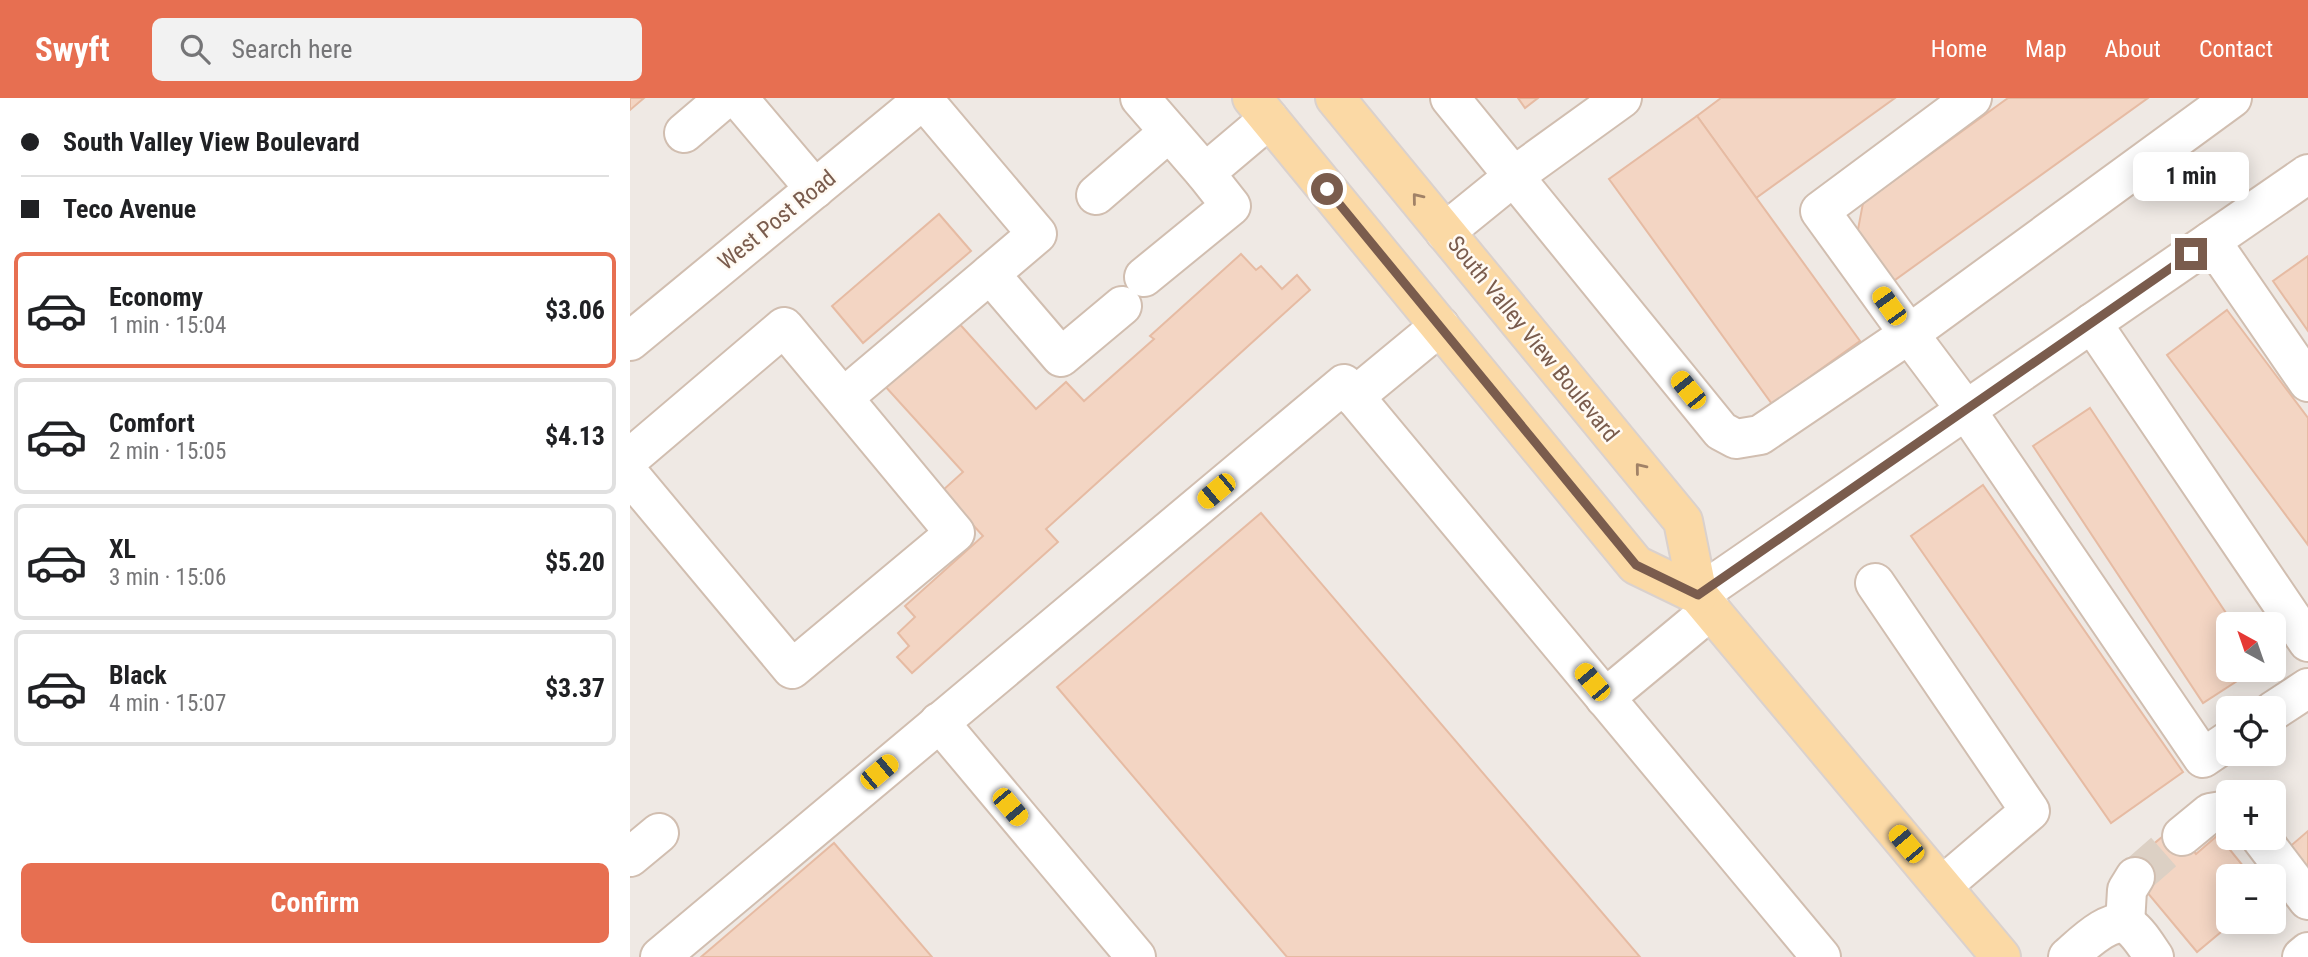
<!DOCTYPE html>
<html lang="en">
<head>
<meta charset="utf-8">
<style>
  body { margin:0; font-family:"Roboto Condensed",sans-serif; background:#f2f2f2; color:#202124; height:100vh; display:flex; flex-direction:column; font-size:26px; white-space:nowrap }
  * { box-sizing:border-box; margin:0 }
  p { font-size:23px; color:#757577 }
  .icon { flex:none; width:38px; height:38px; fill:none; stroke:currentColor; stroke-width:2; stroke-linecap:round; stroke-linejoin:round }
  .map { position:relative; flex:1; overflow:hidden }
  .details { display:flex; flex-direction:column; background:#fff; width:630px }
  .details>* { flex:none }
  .top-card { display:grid; align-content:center; height:154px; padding:0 21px; background:#fff }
  .needle { width:46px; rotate:320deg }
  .fabs { position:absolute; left:1586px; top:514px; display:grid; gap:14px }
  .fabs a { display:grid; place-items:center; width:70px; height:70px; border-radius:10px; background:#fff; box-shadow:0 4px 18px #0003; font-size:35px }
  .end { position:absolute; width:32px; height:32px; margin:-16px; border:9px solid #7a5c4d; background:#fff; box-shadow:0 0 0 4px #fff }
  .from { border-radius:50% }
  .bubble { position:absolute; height:49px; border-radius:10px; background:#fff; box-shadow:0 4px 18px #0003; font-size:23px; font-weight:700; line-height:49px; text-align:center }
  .car { position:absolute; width:21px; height:42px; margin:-21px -10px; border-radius:9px; box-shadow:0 0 5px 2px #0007; background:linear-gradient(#f5c518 24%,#345 0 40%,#f5c518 0 76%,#345 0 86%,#f5c518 0) }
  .top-card b { display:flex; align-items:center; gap:24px; height:66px; font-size:26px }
  .top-card b+b { border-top:2px solid #e0e0e0 }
  .top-card i { width:18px; height:18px; background:#202124 }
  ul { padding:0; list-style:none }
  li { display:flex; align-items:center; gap:21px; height:116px; margin:0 14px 10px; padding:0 7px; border:4px solid #e0e0e0; border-radius:10px }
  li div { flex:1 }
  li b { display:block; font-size:26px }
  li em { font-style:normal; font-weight:700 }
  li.on { border-color:#e76f51 }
  li>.icon { width:63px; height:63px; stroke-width:1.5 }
  .button { display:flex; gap:14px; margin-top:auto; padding:14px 21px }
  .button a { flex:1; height:80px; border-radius:10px; background:#e76f51; color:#fff; font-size:28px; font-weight:700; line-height:80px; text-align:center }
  header { display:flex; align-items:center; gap:42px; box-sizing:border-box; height:98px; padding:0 35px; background:#e76f51; color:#fff }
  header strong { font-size:33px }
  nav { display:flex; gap:38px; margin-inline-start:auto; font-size:24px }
  .search { width:490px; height:63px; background:#f2f2f2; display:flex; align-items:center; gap:18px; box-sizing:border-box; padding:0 24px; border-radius:10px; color:#757577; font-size:26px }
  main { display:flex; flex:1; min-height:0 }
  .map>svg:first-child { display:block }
</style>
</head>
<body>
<header>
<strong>Swyft</strong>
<div class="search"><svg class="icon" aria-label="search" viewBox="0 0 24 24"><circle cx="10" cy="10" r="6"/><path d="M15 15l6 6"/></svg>Search here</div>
<nav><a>Home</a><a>Map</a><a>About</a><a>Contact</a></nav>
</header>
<main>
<section class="details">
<div class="top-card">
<b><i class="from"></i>South Valley View Boulevard</b>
<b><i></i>Teco Avenue</b>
</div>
<ul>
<li class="on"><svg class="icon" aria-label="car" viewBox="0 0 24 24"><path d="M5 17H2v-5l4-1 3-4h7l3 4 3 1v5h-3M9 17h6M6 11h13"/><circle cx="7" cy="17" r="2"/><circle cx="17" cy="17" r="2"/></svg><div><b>Economy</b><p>1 min · 15:04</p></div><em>$3.06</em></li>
<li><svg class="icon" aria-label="car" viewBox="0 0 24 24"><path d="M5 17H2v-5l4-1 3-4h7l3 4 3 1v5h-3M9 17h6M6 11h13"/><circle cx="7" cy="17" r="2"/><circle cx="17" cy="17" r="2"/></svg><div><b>Comfort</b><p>2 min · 15:05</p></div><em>$4.13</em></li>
<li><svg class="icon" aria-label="car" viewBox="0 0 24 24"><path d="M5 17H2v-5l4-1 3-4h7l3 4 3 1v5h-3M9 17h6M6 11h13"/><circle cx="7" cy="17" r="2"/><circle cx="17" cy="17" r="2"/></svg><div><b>XL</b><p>3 min · 15:06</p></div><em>$5.20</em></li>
<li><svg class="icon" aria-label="car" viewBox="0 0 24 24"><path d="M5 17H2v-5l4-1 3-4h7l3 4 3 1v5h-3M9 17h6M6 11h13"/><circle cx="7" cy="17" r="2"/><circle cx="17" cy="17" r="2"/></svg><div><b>Black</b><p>4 min · 15:07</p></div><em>$3.37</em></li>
</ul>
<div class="button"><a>Confirm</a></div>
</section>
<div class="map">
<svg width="1678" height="859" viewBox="0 0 1678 859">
  <rect width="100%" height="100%" fill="#fdf6ec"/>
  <path fill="#efe9e4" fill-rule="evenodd" d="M0,0H1678V859H0ZM1598,527H1643V572H1598ZM1598,611H1643V656H1598ZM1598,695H1643V740H1598ZM1598,779H1643V824H1598Z"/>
  <g fill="#f3d5c3" stroke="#e6bba3" stroke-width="2">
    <polygon points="0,0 14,0 0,12"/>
    <polygon points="888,0 908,0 895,10"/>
    <polygon points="1091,0 1265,0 1126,100 1067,18"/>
    <polygon points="1378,0 1518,0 1258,187 1226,142 1233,105"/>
    <polygon points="1067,18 1230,243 1142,306 979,81"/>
    <polygon points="309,116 341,153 233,245 202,208"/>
    <polygon points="611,156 626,172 631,168 652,191 667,177 680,192 416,431 428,444 282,575 267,559 279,548 268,535 285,519 275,508 353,438 312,393 333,374 254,287 326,222 406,311 436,284 454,303 524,241 520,238"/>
    <polygon points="1678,158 1678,233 1643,183"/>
    <polygon points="1597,212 1678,320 1678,447 1537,257"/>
    <polygon points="1460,310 1604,527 1598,527 1598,572 1624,572 1573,605 1403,348"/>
    <polygon points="1353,387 1553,674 1481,725 1281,438"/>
    <polygon points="631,415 1010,859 657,859 427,589"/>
    <polygon points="1544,729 1566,756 1588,737 1622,779 1598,779 1598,824 1603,824 1567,854 1496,769"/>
    <polygon points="1678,733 1678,779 1656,752"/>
    <polygon points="204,745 302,859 71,859"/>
  </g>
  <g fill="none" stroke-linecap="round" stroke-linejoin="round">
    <polyline stroke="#dcd0c4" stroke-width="38" stroke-dasharray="38 19" stroke-linecap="butt" points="1505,779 1552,738"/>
    <defs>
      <g id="minor">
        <polyline points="108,0 185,91"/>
        <polyline points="510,0 575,75 639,21"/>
        <polyline points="820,0 1091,333 1106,341 1130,337 1279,236 1336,312 1573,660 1598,643"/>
        <polyline points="1342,0 1190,113 1279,236 1602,0"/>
        <polyline points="293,1 407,136 360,176 431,259 492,208"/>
        <polyline points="54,35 95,0"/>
        <polyline points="466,97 539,34"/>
        <polyline points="815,134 884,78 992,0"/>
        <polyline points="1581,143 1678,284"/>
        <polyline points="514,179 601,108 575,75"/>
        <polyline points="1462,225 1678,544"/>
        <polyline points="0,243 295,0"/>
        <polyline points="214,299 360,176"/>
        <polyline points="724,299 810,228"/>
        <polyline points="0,360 154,229 325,435 162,571 0,377"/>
        <polyline points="1245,485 1400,713 1312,788"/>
        <polyline points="1068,497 1678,76"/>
        <polyline points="975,600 1081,512"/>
        <polyline points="1643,613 1678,590"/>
        <polyline points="309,624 506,859"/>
        <polyline points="1552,738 1580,715 1598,712"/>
        <polyline points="1631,740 1678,802"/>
        <polyline points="0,759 29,735"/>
        <polyline points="1495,826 1497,792 1505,779"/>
        <polyline points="30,859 714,286 1191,859"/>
        <path d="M1438,859C1451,848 1482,816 1499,828C1509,835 1517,849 1524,859"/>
        <polyline points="1672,859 1678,854"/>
      </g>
      <g id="major">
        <polyline points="622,0 1006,467 1068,497 1371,859"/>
        <polyline points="705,0 1053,423 1068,497"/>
      </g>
    </defs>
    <use href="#minor" stroke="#d1beb0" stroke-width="42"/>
    <use href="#major" stroke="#dad1cd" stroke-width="42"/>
    <use href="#minor" stroke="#fff" stroke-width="38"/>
    <use href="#major" stroke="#fbd9a5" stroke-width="38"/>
  </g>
  <defs><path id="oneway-chevron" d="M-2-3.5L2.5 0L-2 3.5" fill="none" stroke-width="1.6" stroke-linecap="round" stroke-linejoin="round" transform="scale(1.75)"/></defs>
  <g stroke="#a18267">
    <use href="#oneway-chevron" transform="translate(787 100) rotate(-129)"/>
    <use href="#oneway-chevron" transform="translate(1010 370) rotate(-129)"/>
  </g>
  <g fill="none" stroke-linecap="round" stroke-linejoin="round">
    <polyline stroke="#7a5c4d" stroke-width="9" points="697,91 1006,467 1068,497 1561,156"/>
  </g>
  <g text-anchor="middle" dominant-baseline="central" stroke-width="5" stroke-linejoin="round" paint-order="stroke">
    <g font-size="23" fill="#7a5c4d" stroke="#fffaf3">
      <text transform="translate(147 122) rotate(-39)">West Post Road</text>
      <text transform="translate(903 241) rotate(51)">South Valley View Boulevard</text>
    </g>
  </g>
</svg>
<div class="fabs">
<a><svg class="needle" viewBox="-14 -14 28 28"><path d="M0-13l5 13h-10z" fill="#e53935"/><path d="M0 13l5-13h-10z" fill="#757577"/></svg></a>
<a><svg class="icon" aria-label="locate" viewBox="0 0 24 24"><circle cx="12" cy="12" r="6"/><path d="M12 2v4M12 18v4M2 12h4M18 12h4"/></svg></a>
<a>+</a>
<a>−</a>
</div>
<i class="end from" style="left:697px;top:91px"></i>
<i class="end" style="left:1561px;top:156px"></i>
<div class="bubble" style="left:1503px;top:54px;width:116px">1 min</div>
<i class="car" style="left:1259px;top:208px;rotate:324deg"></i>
<i class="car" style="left:1058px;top:292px;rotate:321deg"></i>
<i class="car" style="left:586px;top:393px;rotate:230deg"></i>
<i class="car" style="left:962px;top:584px;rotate:320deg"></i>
<i class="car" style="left:249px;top:674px;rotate:50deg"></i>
<i class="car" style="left:380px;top:709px;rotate:140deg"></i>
<i class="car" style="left:1276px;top:746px;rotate:320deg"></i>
</div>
</main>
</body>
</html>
